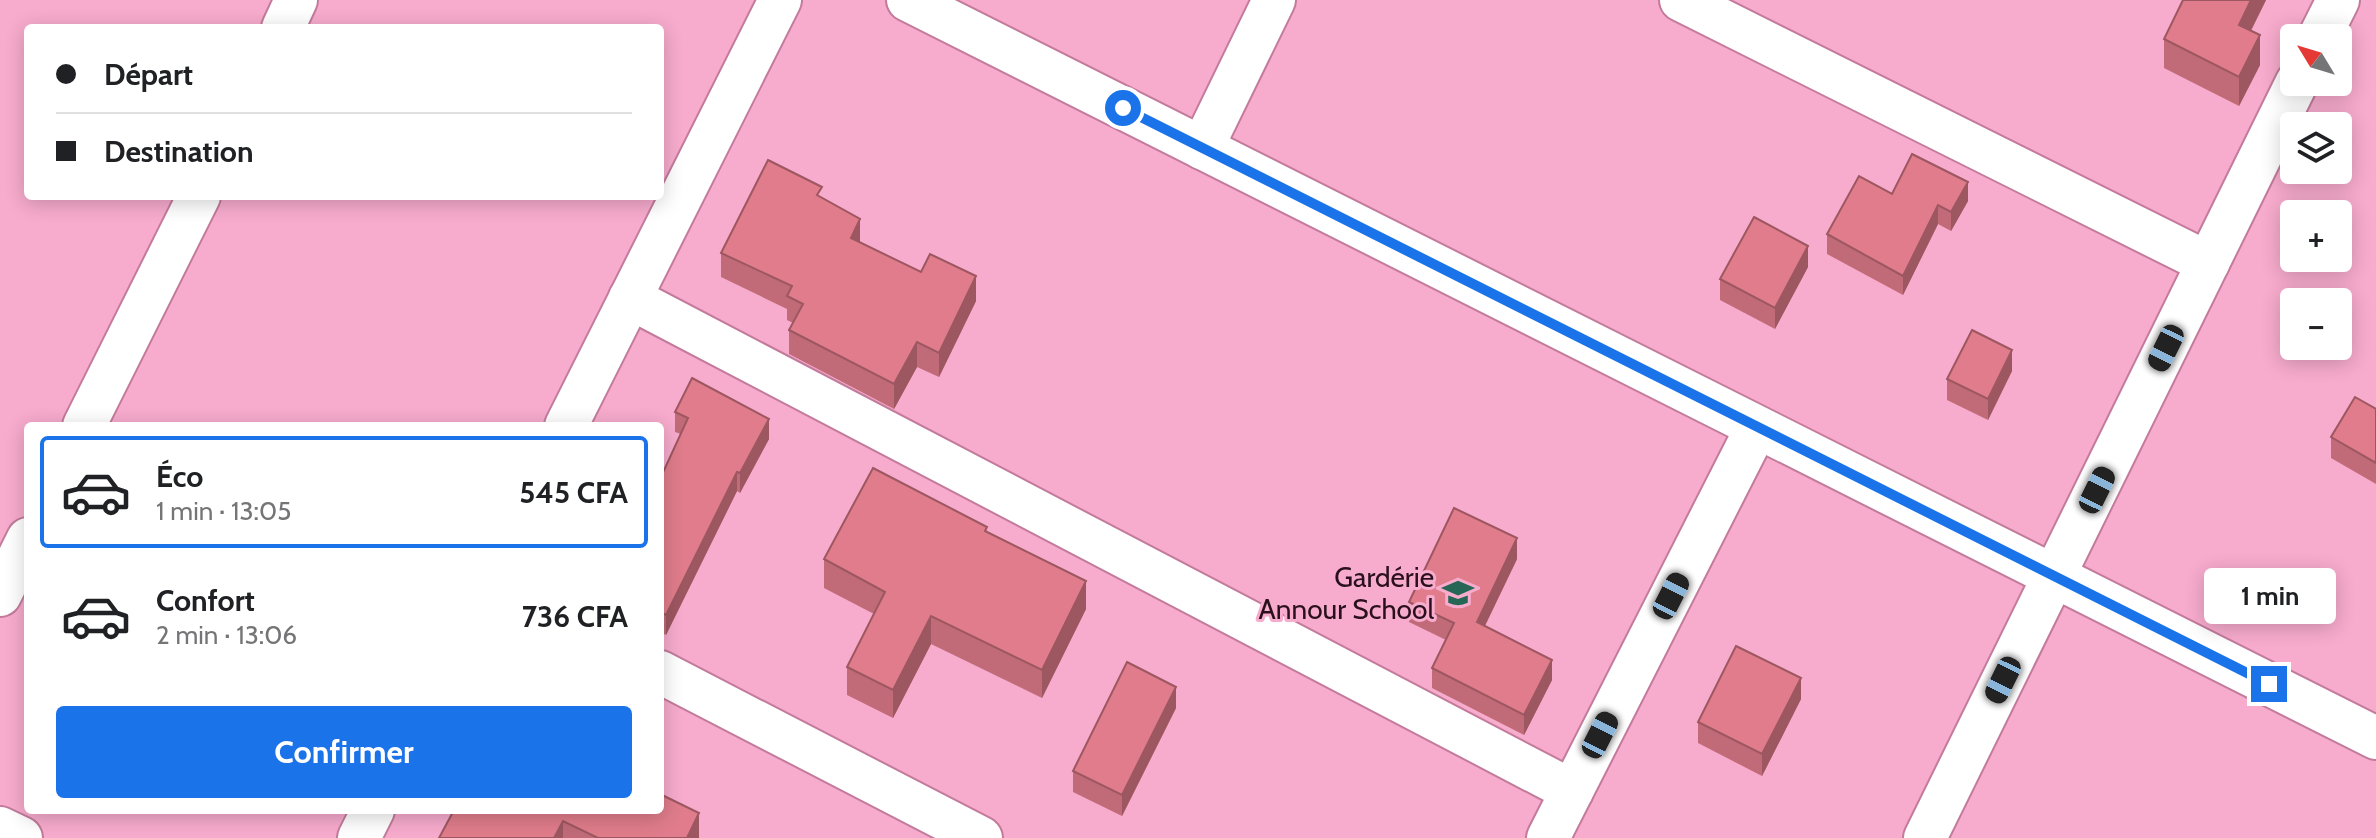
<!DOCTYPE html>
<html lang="fr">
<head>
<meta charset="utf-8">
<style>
  body { margin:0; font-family:Cabin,sans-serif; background:#f2f2f2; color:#202124; height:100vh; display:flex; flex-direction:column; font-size:30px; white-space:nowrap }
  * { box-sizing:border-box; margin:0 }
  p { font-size:26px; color:#757577 }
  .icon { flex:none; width:44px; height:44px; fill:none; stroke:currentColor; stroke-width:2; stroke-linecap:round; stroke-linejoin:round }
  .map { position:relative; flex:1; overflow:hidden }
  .panel { position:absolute; left:24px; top:422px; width:640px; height:392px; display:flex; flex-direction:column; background:#fff; border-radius:8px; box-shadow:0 4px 20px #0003 }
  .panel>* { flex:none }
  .guide { position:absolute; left:24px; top:24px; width:640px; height:176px; border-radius:8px; box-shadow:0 4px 20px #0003; display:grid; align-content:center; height:176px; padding:0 32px; background:#fff }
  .needle { width:52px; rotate:308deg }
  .controls { position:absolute; left:2280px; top:24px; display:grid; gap:16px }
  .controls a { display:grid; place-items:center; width:72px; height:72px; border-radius:8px; background:#fff; box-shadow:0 4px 20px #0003; font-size:40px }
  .end { position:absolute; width:36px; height:36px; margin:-18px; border:10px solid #1a73e8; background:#fff; box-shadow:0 0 0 4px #fff }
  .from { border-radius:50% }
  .bubble { position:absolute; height:56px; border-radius:8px; background:#fff; box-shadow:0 4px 20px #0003; font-size:26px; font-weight:700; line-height:56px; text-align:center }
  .car { position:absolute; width:24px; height:48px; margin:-24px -12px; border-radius:10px; box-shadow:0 0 6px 2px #0007; background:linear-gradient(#222 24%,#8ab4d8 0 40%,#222 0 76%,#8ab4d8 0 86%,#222 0) }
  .guide b { display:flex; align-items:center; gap:28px; height:76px; font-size:30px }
  .guide b+b { border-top:2px solid #e0e0e0 }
  .guide i { width:20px; height:20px; background:#202124 }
  ul { padding:14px 0 0; list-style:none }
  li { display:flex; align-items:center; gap:24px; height:112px; margin:0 16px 12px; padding:0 16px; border:4px solid transparent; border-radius:8px }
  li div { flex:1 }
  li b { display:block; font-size:30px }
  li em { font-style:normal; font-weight:700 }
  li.on { border-color:#1a73e8 }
  li>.icon { width:72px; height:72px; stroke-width:1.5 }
  .button { display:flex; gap:16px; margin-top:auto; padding:16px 32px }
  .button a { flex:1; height:92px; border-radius:8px; background:#1a73e8; color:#fff; font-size:32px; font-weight:700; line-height:92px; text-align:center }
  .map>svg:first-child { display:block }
</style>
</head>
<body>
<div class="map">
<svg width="2376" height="838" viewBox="0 0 2376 838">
  <rect width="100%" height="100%" fill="#f7abcd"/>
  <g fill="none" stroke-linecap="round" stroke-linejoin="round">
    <defs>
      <g id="minor">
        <polyline points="908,0 2376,738"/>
        <polyline points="1681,0 2208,263"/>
        <polyline points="283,28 296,0"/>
        <polyline points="2319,38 2338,0"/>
        <polyline points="1202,148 1274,0"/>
        <polyline points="630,298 1572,791"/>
        <polyline points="84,426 199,196"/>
        <polyline points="566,426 780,0"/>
        <polyline points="0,595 28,539"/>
        <polyline points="660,672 981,838"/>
        <polyline points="0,828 21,838"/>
        <polyline points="359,838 373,810"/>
        <polyline points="1548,838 1756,429"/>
        <polyline points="1925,838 2297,82"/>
      </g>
    </defs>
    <use href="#minor" stroke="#c37b9c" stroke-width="46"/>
    <use href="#minor" stroke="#fff" stroke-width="42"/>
  </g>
  <g fill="#c16b78">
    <polygon points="2183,0 2266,0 2251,31 2260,65 2239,106 2164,68 2164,39"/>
    <polygon points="1892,194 1968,201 1951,231 1938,224 1903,295 1827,254 1827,234"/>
    <polygon points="822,198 860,242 976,301 939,377 917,367 894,409 789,354 789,330 793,323 787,320 787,309 721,277 721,253"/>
    <polygon points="1808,267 1775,329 1720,300 1720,279"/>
    <polygon points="2012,371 1988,420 1947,400 1947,379"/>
    <polygon points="2376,409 2376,484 2331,458 2331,437"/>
    <polygon points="675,412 769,439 740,493 737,491 666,635 660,632 660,479 681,434 675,432"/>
    <polygon points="987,532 1086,609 1042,698 931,644 893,718 847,695 847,667 874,614 824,588 824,559"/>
    <polygon points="1517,559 1485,626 1552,680 1524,735 1432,688 1432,668 1446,640 1409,622 1409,602"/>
    <polygon points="1801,699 1762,776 1698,743 1698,722"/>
    <polygon points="1176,708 1122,816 1073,792 1073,771"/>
    <polygon points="454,810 699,813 699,838 439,838"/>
  </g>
  <g fill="#9d5761">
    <polygon points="2251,0 2266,0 2239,54 2239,25"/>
    <polygon points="2260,35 2260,65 2239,106 2239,77"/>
    <polygon points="1968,182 1968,201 1951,231 1951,212"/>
    <polygon points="1938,205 1938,224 1903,295 1903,276"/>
    <polygon points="860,219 860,243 851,238"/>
    <polygon points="1808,246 1808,267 1775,329 1775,308"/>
    <polygon points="976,276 976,301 939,377 939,353"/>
    <polygon points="917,342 917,367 894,409 894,384"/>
    <polygon points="2012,350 2012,371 1988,420 1988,399"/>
    <polygon points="769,419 769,439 740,493 740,473"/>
    <polygon points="737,472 737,491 666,635 666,615"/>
    <polygon points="1517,538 1517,559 1477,642 1477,622"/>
    <polygon points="1086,581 1086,609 1042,698 1042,670"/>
    <polygon points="931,616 931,644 893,718 893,690"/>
    <polygon points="1552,660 1552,680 1524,735 1524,715"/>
    <polygon points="1801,678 1801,699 1762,776 1762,754"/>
    <polygon points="1176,687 1176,708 1122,816 1122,795"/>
    <polygon points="699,813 699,838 687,838"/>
    <polygon points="563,821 563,838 554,838"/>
  </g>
  <g fill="#e07c8b" stroke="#9d5761" stroke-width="2">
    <polygon points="2183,0 2251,0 2239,25 2260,35 2239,77 2164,39"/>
    <polygon points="1912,154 1968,182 1951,212 1938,205 1903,276 1827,234 1859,176 1892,194"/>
    <polygon points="768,160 822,187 817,195 860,219 851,238 921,272 930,254 976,276 939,353 917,342 894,384 789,330 803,304 787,296 792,286 721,253"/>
    <polygon points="1754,217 1808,246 1775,308 1720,279"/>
    <polygon points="1972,330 2012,350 1988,399 1947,379"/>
    <polygon points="692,378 769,419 740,473 737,472 666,615 660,612 660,479 688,418 675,412"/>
    <polygon points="2355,397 2376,409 2376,463 2331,437"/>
    <polygon points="873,468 987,527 985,531 1086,581 1042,670 931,616 893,690 847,667 885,592 824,559"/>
    <polygon points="1454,508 1517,538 1477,622 1552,660 1524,715 1432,668 1454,623 1409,602"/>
    <polygon points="1736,646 1801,678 1762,754 1698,722"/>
    <polygon points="1127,662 1176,687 1122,795 1073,771"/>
    <polygon points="660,794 699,813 687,838 598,838 563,821 554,838 439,838 454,810 660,810"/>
  </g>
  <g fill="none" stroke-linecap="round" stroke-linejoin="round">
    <polyline stroke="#1a73e8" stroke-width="10" points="1123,108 2269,684"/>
  </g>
  <defs>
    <symbol id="school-bare" viewBox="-9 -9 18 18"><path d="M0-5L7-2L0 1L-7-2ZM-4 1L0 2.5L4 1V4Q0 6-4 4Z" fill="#266654" stroke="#f7abcd" stroke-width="2.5" paint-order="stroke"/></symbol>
  </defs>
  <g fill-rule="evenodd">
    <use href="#school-bare" x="1436" y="571" width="44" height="44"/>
  </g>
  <g text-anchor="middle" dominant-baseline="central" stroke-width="6" stroke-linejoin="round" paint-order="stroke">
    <g font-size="28" fill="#2a0f1d" stroke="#f7abcd" text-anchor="end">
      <text x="1434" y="577">Gardérie<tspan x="1434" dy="32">Annour School</tspan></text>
    </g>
  </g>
</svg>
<div class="controls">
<a><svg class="needle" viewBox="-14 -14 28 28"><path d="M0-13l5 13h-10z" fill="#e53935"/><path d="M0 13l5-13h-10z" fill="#757577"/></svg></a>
<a><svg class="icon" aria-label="layers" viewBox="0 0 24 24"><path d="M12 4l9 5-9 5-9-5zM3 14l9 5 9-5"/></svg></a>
<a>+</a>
<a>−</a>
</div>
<i class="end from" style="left:1123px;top:108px"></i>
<i class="end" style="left:2269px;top:684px"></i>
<div class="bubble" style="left:2204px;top:568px;width:132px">1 min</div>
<i class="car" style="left:2166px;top:348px;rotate:206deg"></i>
<i class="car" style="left:2097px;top:490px;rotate:26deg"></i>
<i class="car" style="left:1671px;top:596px;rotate:27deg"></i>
<i class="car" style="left:2003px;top:680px;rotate:206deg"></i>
<i class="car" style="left:1600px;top:735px;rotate:27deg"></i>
<div class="guide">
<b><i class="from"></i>Départ</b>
<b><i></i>Destination</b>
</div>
<section class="panel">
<ul>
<li class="on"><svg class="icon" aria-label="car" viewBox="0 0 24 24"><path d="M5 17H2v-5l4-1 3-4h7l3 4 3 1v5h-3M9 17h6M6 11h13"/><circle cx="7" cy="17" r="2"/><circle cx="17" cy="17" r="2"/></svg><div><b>Éco</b><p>1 min · 13:05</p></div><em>545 CFA</em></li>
<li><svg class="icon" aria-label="car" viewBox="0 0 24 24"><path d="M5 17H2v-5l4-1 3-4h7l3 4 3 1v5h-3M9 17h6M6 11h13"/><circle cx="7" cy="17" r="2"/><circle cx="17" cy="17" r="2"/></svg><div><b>Confort</b><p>2 min · 13:06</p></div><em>736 CFA</em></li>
</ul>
<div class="button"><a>Confirmer</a></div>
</section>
</div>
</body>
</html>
